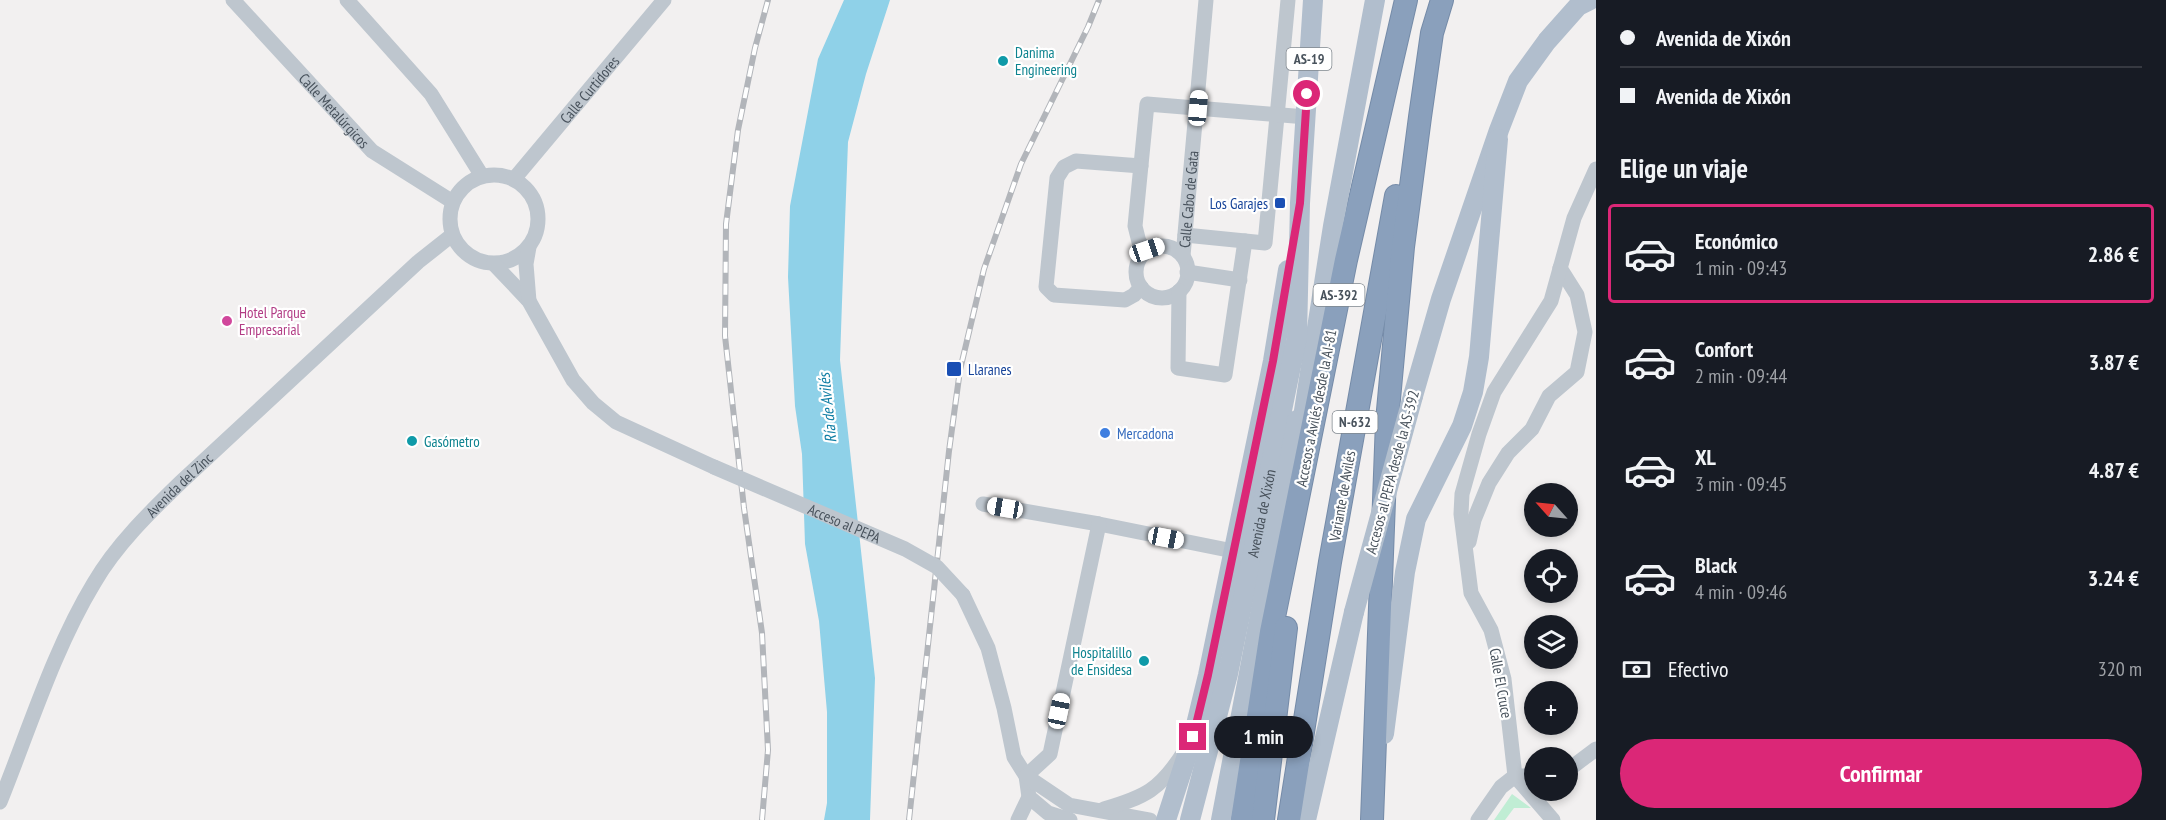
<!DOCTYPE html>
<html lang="es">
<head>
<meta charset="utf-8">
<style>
  body { margin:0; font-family:"PT Sans Narrow",sans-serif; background:#20242c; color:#f1f3f6; height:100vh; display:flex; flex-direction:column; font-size:22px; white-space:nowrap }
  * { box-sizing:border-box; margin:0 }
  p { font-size:20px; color:#9ea1a6 }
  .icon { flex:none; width:33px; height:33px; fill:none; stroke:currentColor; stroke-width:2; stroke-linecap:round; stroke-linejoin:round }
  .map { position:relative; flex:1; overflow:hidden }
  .details { display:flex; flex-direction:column; background:#171b24; width:570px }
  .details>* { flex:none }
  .banner { display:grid; align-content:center; height:132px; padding:0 24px; background:#171b24 }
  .needle { width:39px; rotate:297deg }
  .controls { position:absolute; left:1524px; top:483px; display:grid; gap:12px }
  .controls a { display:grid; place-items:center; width:54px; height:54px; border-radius:50%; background:#171b24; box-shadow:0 3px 9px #0003; font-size:30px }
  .end { position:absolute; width:27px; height:27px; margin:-14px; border:8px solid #db2777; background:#fff; box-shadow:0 0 0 3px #fff }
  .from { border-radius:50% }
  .bubble { position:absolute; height:42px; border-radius:21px; background:#171b24; box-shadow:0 3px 9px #0003; font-size:20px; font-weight:700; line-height:42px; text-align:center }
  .car { position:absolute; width:18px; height:36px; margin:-18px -9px; border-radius:8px; box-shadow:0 0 4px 2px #0007; background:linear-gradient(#fff 24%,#345 0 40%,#fff 0 76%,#345 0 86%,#fff 0) }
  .banner b { display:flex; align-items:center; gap:21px; height:57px; font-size:22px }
  .banner b+b { border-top:2px solid #363941 }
  .banner i { width:15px; height:15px; background:#f1f3f6 }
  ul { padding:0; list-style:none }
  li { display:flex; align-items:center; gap:18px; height:99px; margin:0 12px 9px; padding:0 12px; border:3px solid transparent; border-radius:6px }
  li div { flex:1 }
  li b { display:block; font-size:22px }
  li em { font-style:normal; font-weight:700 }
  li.current { border-color:#db2777 }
  li>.icon { width:54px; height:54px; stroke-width:1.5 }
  h2 { padding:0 24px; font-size:27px; line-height:72px }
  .pay { display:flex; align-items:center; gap:15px; height:66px; padding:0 24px; font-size:22px }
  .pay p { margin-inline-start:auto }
  .button { display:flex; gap:12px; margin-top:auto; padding:12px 24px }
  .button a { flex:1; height:69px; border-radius:36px; background:#db2777; color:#fff; font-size:24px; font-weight:700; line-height:69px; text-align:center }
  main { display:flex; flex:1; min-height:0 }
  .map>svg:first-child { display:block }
</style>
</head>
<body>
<main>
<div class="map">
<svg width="1596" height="820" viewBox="0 0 1596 820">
  <rect width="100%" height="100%" fill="#f2f0f0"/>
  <polygon fill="#c0edd4" points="1512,794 1531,808 1514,808 1505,820 1494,820"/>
  <polygon fill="#8fd1e8" points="844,0 890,0 866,74 848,142 842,302 840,360 875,678 870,820 824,820 827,803 827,712 819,621 805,544 802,454 795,406 788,277 790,206 818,59"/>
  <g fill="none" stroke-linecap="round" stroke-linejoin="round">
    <defs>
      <g id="highway">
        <polyline points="1242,820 1271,632 1346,260 1406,0"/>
        <polyline points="1263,820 1286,628"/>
        <polyline points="1289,820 1330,562 1396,196"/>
        <polyline points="1372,820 1387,421 1403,247 1420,117 1432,33 1442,0"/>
      </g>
    </defs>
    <use href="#highway" stroke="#758ba8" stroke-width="24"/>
    <g stroke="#bec6ce" stroke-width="15">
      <path id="s1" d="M233,0L372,151L453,202"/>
      <polyline points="347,0 431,94 482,176"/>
      <circle cx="494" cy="219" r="44"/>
      <path id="s2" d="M514,179L664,0"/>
      <polyline points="1185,235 1265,243 1288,0"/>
      <circle cx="1162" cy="272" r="26"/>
      <polyline points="1147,250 1139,242 1135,226 1147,104 1306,117"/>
      <path id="s3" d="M1183,256L1206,0"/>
      <polyline points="494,264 529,301 573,380 593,403 616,422 714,467"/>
      <polyline points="1187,272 1240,280"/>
      <polyline points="1141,287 1134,295 1125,300 1054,295 1046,287 1057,178 1064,167 1076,161 1141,166"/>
      <polyline points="1179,291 1178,368 1225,375 1245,241"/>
      <polyline points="529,301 526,264 529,247"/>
      <polyline points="983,504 1099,524 1233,551"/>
      <polyline points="1469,542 1474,520 1489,483 1508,453 1532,429 1549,396 1577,372 1585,332 1577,295 1560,268"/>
      <polyline points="963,595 988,648 1004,708 1014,757 1026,776 1029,797 1048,813 1070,820"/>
      <polyline points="1568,770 1596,749"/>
      <polyline points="1026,776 1050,754 1099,524"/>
      <polyline points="1026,776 1069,805 1150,820"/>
      <polyline points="1515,776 1553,820"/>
      <polyline points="1515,776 1534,776"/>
      <path id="s4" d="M0,802C29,730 54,649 94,583C116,545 150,512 181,482L418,262L452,235"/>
      <path d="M1104,809C1145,797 1160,790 1184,752"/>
      <polyline points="1018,820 1029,797"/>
      <polyline points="1478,820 1501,787 1515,776 1504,679 1491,630 1471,593 1461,514 1462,494 1479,434 1494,392 1551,301 1574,218 1596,169"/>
    </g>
    <g stroke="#b1becd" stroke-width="20">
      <polyline points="1413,396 1441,299 1499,130 1518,81 1547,41 1578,6 1590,0"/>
      <polyline points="1300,436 1333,226 1375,0"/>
      <polyline points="1384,734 1405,572 1416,519 1462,426 1473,392 1479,357 1498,139"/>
      <polyline points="1166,820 1193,737 1208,675 1273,361 1288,270"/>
      <path id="s5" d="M1190,820L1228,674L1297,337L1300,203L1313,0"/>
      <polyline points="1221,820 1297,420"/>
      <polyline points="1306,820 1354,612"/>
    </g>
    <use href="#highway" stroke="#8aa0bc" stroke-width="22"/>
    <defs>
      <g id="rail">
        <polyline points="762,820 768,750 762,633 744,508 725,336 726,224 738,130 755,48 768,0"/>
        <polyline points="909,820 949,451 960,370 984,269 1021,164 1088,27 1099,0"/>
      </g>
    </defs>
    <use href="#rail" stroke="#b2b5ba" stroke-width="6"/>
    <use href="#rail" stroke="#fff" stroke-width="4" stroke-dasharray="11" stroke-linecap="butt"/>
    <path stroke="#bec6ce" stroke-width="15" id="s6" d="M714,467L905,549L937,567L963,595"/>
    <polyline stroke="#b1becd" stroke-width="20" points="1354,612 1413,396"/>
  </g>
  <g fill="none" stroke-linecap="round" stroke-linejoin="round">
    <polyline stroke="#db2777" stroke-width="8" points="1193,737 1208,675 1273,361 1300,203 1307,94"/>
  </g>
  <g fill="#0f9aa8" stroke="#fff" stroke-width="2">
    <circle cx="1003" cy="61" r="6"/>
    <circle cx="412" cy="441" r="6"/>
    <circle cx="1144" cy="661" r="6"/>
  </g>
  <g fill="#1a4fb4" stroke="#fff" stroke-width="2">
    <rect x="1274" y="197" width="12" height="12" rx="3"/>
    <rect x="946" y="361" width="16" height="16" rx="3"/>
  </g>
  <circle fill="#d1479c" stroke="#fff" stroke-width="2" cx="227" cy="321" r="6"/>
  <circle fill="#3f7fe0" stroke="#fff" stroke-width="2" cx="1105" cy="433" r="6"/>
  <g text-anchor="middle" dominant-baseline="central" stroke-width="4.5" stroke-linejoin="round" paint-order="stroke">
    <g fill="#fff" stroke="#7f868d" stroke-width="1.5">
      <rect x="1286.5" y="48" width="45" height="22" rx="4.5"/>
      <rect x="1313.5" y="284" width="51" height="22" rx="4.5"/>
      <rect x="1332.5" y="411" width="45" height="22" rx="4.5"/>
    </g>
    <g font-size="14" font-weight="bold" fill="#48525c">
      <text x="1309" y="59">AS-19</text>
      <text x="1339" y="295">AS-392</text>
      <text x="1355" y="422">N-632</text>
    </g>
    <g font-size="15" fill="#0d838f" stroke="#fff" text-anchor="start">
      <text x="1015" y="52">Danima<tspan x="1015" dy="17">Engineering</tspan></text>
      <text x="424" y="441">Gasómetro</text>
      <text x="1132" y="652" text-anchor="end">Hospitalillo<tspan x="1132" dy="17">de Ensidesa</tspan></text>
    </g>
    <g font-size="15" fill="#48525c" stroke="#fff">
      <text stroke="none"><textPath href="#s2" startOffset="117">Calle Curtidores</textPath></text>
      <text stroke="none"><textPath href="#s1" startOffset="150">Calle Metalúrgicos</textPath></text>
      <text stroke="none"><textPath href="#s3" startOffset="57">Calle Cabo de Gata</textPath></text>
      <text transform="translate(1316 408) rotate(-79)">Accesos a Avilés desde la AI-81</text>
      <text transform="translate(1392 472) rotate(-75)">Accesos al PEPA desde la AS-392</text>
      <text stroke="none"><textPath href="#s4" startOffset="369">Avenida del Zinc</textPath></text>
      <text transform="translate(1342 496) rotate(-80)">Variante de Avilés</text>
      <text stroke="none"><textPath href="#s5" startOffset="315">Avenida de Xixón</textPath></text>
      <text stroke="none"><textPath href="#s6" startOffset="142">Acceso al PEPA</textPath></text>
      <text transform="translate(1501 683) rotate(80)">Calle El Cruce</text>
    </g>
    <g font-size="15" fill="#164399" stroke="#fff" text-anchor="end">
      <text x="1268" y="203">Los Garajes</text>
      <text x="968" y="369" text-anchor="start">Llaranes</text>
    </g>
    <g font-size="15" fill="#b23c85" stroke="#fff" text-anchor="start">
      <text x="239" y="312">Hotel Parque<tspan x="239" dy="17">Empresarial</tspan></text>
    </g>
    <g font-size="15" fill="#366cbe" stroke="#fff" text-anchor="start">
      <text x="1117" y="433">Mercadona</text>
    </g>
    <g font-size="16" font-style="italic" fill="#127fa5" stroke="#fff">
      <text transform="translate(827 408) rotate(-96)">Ría de Avilés</text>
    </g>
  </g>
</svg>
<div class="controls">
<a><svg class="needle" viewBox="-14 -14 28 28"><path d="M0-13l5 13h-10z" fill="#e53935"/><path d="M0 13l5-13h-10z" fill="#9ea1a6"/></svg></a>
<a><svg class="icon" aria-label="locate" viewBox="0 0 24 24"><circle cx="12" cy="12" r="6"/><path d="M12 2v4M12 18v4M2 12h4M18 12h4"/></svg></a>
<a><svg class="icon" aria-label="layers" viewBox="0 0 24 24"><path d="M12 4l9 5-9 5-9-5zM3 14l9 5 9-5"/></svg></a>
<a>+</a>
<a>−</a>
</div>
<i class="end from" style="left:1307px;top:94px"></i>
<i class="end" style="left:1193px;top:737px"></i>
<div class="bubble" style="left:1214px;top:716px;width:99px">1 min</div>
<i class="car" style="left:1198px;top:108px;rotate:5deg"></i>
<i class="car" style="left:1147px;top:250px;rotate:71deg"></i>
<i class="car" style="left:1005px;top:508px;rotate:280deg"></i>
<i class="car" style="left:1166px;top:538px;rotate:101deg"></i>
<i class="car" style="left:1059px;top:711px;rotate:12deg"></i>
</div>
<section class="details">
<div class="banner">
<b><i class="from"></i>Avenida de Xixón</b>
<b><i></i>Avenida de Xixón</b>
</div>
<h2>Elige un viaje</h2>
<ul>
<li class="current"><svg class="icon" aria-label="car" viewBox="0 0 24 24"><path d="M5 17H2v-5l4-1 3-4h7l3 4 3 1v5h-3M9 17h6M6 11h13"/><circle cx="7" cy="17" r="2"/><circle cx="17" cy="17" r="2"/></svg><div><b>Económico</b><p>1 min · 09:43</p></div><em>2.86 €</em></li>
<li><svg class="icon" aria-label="car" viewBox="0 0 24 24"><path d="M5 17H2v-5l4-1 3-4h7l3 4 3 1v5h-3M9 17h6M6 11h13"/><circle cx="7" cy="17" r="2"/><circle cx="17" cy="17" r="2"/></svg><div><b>Confort</b><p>2 min · 09:44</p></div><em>3.87 €</em></li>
<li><svg class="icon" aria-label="car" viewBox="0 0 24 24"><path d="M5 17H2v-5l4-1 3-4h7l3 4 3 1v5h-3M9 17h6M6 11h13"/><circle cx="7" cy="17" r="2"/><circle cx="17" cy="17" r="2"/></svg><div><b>XL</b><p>3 min · 09:45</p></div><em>4.87 €</em></li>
<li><svg class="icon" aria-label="car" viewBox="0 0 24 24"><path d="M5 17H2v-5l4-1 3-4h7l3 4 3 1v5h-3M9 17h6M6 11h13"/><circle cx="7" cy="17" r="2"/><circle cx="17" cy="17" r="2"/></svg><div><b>Black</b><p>4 min · 09:46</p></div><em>3.24 €</em></li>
</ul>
<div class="pay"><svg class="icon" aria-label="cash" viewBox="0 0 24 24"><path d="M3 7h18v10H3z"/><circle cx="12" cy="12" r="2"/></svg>Efectivo<p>320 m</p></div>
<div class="button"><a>Confirmar</a></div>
</section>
</main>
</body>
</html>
